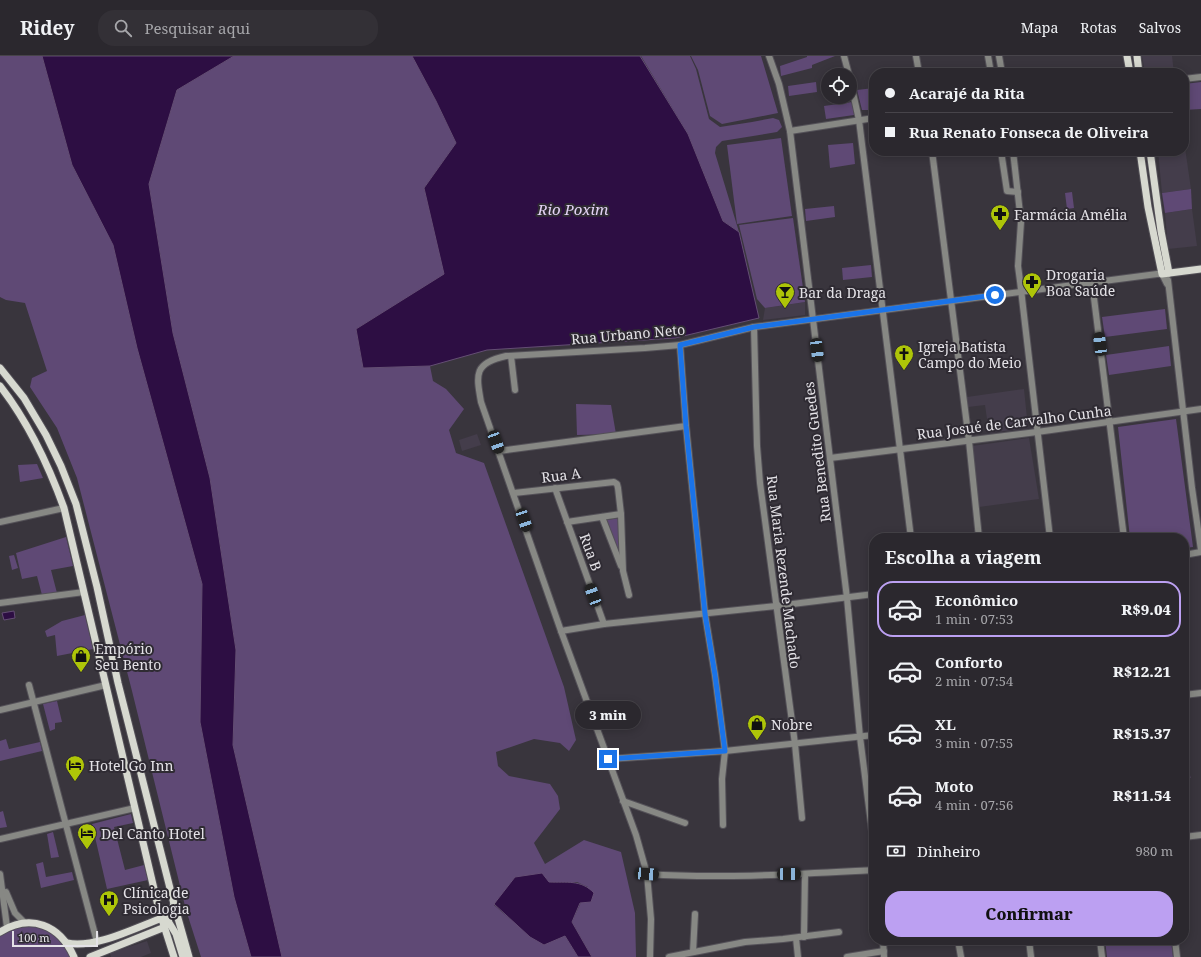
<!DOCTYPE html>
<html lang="pt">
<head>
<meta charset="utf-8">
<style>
  body { margin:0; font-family:"Noto Serif",serif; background:#333036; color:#f1f3f6; height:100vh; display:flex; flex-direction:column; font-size:15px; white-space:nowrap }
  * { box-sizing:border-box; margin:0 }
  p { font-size:13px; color:#a6a6aa }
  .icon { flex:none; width:22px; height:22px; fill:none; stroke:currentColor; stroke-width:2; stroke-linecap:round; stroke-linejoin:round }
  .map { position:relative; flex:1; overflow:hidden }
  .side { position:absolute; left:869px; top:477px; width:320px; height:412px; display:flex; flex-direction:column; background:#2b282e; border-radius:16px; box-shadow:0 2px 10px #0003,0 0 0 1px #47444a }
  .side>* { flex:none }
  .hud { position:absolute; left:869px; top:12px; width:320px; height:88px; border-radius:16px; box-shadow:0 2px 10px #0003,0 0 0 1px #47444a; display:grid; align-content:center; height:88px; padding:0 16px; background:#2b282e }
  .controls { position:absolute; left:821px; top:12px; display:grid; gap:8px }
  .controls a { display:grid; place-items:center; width:36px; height:36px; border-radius:50%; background:#2b282e; box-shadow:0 2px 10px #0003,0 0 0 1px #47444a; font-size:20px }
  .scale { position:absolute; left:12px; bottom:10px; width:86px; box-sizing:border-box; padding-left:4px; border:2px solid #e4e2e7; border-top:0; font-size:11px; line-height:14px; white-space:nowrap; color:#e4e2e7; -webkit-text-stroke:3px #2f2b33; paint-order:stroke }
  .end { position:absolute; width:18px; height:18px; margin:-9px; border:5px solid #1a73e8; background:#fff; box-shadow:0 0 0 2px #fff }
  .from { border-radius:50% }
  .bubble { position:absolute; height:28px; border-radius:14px; background:#2b282e; box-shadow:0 2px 10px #0003,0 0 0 1px #47444a; font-size:13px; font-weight:800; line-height:28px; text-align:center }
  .car { position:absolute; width:12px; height:24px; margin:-12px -6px; border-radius:5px; box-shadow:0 0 3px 1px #0007; background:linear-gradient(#222 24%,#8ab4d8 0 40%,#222 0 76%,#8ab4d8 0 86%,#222 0) }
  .hud b { display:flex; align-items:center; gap:14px; height:38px; font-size:15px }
  .hud b+b { border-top:1px solid #47444a }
  .hud i { width:10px; height:10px; background:#f1f3f6 }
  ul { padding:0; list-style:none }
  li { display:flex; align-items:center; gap:12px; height:56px; margin:0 8px 6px; padding:0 8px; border:2px solid transparent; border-radius:16px }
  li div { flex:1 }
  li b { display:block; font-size:15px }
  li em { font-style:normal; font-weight:800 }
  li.current { border-color:#bca0f2 }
  li>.icon { width:36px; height:36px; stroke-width:1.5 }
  h2 { padding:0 16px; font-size:18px; line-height:48px }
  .pay { display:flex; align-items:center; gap:10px; height:44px; padding:0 16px; font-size:15px }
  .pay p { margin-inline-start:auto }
  .action { display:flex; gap:8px; margin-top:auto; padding:8px 16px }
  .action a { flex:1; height:46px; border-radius:16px; background:#bca0f2; color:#111; font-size:16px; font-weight:800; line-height:46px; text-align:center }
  header { display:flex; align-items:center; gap:24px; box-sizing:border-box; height:56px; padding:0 20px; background:#2b282e; border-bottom:1px solid #47444a }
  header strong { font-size:19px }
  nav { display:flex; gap:22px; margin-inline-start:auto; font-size:14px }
  .search { width:280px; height:36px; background:#333036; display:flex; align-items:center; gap:10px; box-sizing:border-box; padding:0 14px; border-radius:16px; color:#a6a6aa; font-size:15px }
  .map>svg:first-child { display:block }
</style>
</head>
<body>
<header>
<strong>Ridey</strong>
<div class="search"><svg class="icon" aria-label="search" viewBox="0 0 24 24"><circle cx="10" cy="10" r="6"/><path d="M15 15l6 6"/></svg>Pesquisar aqui</div>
<nav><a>Mapa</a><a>Rotas</a><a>Salvos</a></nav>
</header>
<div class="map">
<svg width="1201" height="901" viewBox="0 0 1201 901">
  <rect width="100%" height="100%" fill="#39353d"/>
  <g fill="#443d4b">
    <polygon points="1142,0 1172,0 1174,17 1145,17"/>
    <polygon points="1184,85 1191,133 1162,137 1158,95 1184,95"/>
    <polygon points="1192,153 1197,190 1168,193 1165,157"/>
    <polygon points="805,246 805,259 763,264 765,252"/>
    <polygon points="1024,333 1028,372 989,377 985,349 968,351 967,341"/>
    <polygon points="477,378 481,389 462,395 459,384"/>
    <polygon points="1029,382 1039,443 979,451 972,390"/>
    <polygon points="147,885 151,897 141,901 111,901 110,897"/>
  </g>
  <g fill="#5f4975">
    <polygon points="0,0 42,0 72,109 113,188 137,292 202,528 200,666 234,841 251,901 201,901 186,854 132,635 77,422 57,372 30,331 32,322 47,315 25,247 6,244 0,241"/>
    <polygon points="234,0 412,0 436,45 456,87 424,132 445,218 356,273 363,312 430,310 433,325 446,333 464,353 449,374 456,397 484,407 564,631 576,684 569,695 560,687 534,683 496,696 498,710 509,720 550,728 558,740 560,753 534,787 545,808 584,784 621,796 635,857 636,901 592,901 572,866 588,831 577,826 549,826 494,849 510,863 565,880 578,901 282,901 233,689 236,594 210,422 173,277 149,128 177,34"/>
    <polygon points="641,0 690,0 696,13 709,63 720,71 752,66 773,62 779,64 782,71 777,76 722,85 716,91 715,97 739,176 723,165 688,78"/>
    <polygon points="691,0 761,0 778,57 722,68 710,60 698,14"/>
    <polygon points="807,0 835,0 812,9 812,12 781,20 780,10 807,1"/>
    <polygon points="816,26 817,36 789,40 788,30"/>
    <polygon points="1201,26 1201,53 1184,54 1184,28"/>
    <polygon points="874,32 874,54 862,54 857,34"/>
    <polygon points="852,46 854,59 826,63 824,50"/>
    <polygon points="781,82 792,160 737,168 727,89"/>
    <polygon points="853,87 855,108 830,112 828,89"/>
    <polygon points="1191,133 1192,153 1165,157 1162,137"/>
    <polygon points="1072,136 1074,152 1067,153 1065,137"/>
    <polygon points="834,150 835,161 806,165 805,153"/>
    <polygon points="793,162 805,246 765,252 757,243 739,169"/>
    <polygon points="871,209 872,221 843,224 842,212"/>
    <polygon points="1165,253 1167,273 1105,281 1102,261"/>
    <polygon points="1169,290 1171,310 1109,319 1106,299"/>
    <polygon points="576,348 611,349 616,378 577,379"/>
    <polygon points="1176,363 1193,491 1184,492 1184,482 1130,482 1118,371"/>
    <polygon points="37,408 43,422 20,426 18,409"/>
    <polygon points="619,462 620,501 606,464"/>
    <polygon points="905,478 905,482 877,482"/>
    <polygon points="66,481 73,510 51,514 57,537 42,539 37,520 22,523 16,497"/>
    <polygon points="14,499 18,512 12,514 9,500"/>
    <polygon points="85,559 93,593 57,600 55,579 47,581 45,575 62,565"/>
    <polygon points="57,645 62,666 55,667 55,673 50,675 43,648"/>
    <polygon points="6,683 9,693 40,686 42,695 0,705 0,685"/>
    <polygon points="3,755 7,771 0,772 0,756"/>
    <polygon points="131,758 133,767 114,771 125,814 144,809 148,824 107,833 92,768"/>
    <polygon points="53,776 59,801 51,802 47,778"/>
    <polygon points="43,806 46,821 72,816 74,824 41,832 36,808"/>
    <polygon points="19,868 53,874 74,901 0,901 0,876"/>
    <polygon points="1105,884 1171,884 1173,901 1107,901"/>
  </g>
  <g fill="#2d0e43" stroke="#644e74">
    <polygon points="42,0 234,0 177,34 149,128 173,277 210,422 236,594 233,689 282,901 251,901 234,841 200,666 202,528 137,292 113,189 72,109"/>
    <polygon points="412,0 640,0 688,78 723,165 739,176 759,262 675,282 487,294 430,310 363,312 356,273 444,218 424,132 456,87 436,45"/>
    <polygon points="14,555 15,562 4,564 2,557"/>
    <polygon points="1188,711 1190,722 1184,723 1184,711"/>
    <path d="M542,817L549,826C566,827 581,823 594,837L591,846L580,847L572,866L592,901H578L565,880L544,889L530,881L494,848L515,821Z"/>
  </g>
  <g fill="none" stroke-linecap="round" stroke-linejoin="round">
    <defs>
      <g id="minor">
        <polyline points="769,0 779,28 790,75 847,542 860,681 874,791"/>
        <polyline points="844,0 849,19"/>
        <polyline points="916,0 919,17"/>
        <polyline points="988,0 991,17"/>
        <polyline points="999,0 1002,17"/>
        <polyline points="850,23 859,64 911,482"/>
        <polyline points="1184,23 1201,21"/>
        <polyline points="790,75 874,62"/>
        <polyline points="932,95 969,385 979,482"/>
        <polyline points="1001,95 1007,135 1018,136"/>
        <polyline points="1013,95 1021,166 1018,210 1020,225 1050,482"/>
        <polyline points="1168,224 1192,432 1201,494"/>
        <polyline points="1092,226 1124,482"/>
        <polyline points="754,271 757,390 760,427 795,688 802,762"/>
        <polyline points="680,289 686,370 705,558 715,619 725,695 722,723 723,769"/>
        <polyline points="511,300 515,334"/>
        <polyline points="499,395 686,370"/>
        <polyline points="830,402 1037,376 1201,353"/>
        <polyline points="555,432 604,568"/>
        <polyline points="514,437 614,426 617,428 618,432 621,458 623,515 629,539"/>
        <polyline points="602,461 621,510"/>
        <polyline points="0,466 64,452"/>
        <polyline points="567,466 621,458"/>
        <polyline points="1184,499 1201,496"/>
        <polyline points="0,547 84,536"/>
        <polyline points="561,575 604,568 776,550 874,538"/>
        <polyline points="29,629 97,886"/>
        <polyline points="1184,639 1201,637"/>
        <polyline points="0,654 106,629"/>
        <polyline points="608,703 725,695 874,679"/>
        <polyline points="623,745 685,767"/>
        <polyline points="1184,781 1201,779"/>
        <polyline points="0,783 135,752"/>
        <polyline points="0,818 7,871"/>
        <path d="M647,818C722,823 799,818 874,814"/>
        <polyline points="6,836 15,857 25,867"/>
        <polyline points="804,881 805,818"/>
        <polyline points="796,882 798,901"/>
        <polyline points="883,884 884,901"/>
        <polyline points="958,884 961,901"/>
        <polyline points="1029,884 1031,901"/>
        <polyline points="1100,884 1102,901"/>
        <polyline points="1175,884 1177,901"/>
        <polyline points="693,896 695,858"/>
        <path d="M650,901L651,863L647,818L636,779L561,575L481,346C476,318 474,307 506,300L645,292L680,289L754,271L1157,218H1162L1167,228"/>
        <polyline points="669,901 745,886 783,883 839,876"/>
        <polyline points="847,901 884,895"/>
      </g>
      <g id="major">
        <polyline points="1127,0 1130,17"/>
        <polyline points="1137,0 1139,17"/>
        <polyline points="1140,95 1148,151 1162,218 1201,213"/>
        <polyline points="1150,95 1161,175 1169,217"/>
        <polyline points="0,312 24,342 46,379 61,410 76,448 97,531 118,627 174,848 189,901"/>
        <path d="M0,330C29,367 48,408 64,452L159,854L174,901"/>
        <path d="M0,876C31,857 60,869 74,901"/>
        <path d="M67,887C94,893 135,872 162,862L168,865L176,878L183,901"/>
        <polyline points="90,901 165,871 168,865 174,848"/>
      </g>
    </defs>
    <use href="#minor" stroke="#545158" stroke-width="8"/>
    <use href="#major" stroke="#545158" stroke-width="9"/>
    <use href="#minor" stroke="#878884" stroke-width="6"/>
    <use href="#major" stroke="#d7d9d0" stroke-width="7"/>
  </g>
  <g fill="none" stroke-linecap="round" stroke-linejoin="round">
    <polyline stroke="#1a73e8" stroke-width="5" points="608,703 725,695 715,619 705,558 686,370 680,289 754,271 995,239"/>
  </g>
  <defs>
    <symbol id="pharmacy-pin" viewBox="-11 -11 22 30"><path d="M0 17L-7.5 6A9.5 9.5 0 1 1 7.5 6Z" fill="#aec508" stroke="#2f2b33"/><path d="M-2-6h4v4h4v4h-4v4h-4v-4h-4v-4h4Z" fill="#111"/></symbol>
    <symbol id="bar-pin" viewBox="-11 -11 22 30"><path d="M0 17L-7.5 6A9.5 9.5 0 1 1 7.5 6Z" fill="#aec508" stroke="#2f2b33"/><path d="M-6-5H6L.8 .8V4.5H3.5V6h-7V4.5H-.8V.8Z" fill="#111"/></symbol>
    <symbol id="church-pin" viewBox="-11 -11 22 30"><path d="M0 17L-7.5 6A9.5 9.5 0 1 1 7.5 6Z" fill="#aec508" stroke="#2f2b33"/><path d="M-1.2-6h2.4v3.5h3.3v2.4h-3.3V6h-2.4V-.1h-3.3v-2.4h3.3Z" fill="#111"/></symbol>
    <symbol id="shop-pin" viewBox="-11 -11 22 30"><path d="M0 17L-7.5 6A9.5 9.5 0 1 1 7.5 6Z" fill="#aec508" stroke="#2f2b33"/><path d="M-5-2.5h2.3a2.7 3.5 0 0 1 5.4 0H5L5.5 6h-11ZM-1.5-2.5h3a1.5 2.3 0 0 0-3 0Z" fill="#111"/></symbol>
    <symbol id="hotel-pin" viewBox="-11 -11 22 30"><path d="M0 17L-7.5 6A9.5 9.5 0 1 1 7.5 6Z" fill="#aec508" stroke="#2f2b33"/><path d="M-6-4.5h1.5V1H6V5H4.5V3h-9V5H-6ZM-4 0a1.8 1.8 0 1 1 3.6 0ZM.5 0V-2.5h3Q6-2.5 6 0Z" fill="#111"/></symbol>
    <symbol id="hospital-pin" viewBox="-11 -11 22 30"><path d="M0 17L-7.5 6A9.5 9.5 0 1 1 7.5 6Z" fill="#aec508" stroke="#2f2b33"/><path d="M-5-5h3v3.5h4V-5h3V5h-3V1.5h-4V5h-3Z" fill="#111"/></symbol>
  </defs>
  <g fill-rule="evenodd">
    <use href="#pharmacy-pin" x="989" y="147" width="22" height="30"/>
    <use href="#pharmacy-pin" x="1021" y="215" width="22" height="30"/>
    <use href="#bar-pin" x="774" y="225" width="22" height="30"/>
    <use href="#church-pin" x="893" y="287" width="22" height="30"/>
    <use href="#shop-pin" x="70" y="589" width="22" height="30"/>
    <use href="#shop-pin" x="746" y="657" width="22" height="30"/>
    <use href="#hotel-pin" x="64" y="698" width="22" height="30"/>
    <use href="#hotel-pin" x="76" y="766" width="22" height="30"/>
    <use href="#hospital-pin" x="98" y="833" width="22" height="30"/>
  </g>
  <g text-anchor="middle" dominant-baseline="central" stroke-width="4" stroke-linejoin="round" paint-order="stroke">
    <g font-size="14" fill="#e4e2e7" stroke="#2f2b33" text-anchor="start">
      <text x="1014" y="158">Farmácia Amélia</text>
      <text x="1046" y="218">Drogaria<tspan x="1046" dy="16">Boa Saúde</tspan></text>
      <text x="799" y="236">Bar da Draga</text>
      <text x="918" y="290">Igreja Batista<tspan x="918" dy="16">Campo do Meio</tspan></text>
      <text x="95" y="592">Empório<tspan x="95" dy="16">Seu Bento</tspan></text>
      <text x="771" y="668">Nobre</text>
      <text x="89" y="709">Hotel Go Inn</text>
      <text x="101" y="777">Del Canto Hotel</text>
      <text x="123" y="836">Clínica de<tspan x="123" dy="16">Psicologia</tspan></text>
    </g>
    <g font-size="14" fill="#e4e2e7" stroke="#2f2b33">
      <text transform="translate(628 278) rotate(-5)">Rua Urbano Neto</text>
      <text transform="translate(1014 366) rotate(-7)">Rua Josué de Carvalho Cunha</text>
      <text transform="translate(817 396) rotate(-97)">Rua Benedito Guedes</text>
      <text transform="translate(561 419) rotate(-7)">Rua A</text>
      <text transform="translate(591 496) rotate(70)">Rua B</text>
      <text transform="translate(784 516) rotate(83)">Rua Maria Rezende Machado</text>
    </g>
    <g font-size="15" font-style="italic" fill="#e4d3f6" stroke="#2f2b33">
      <text x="573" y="153">Rio Poxim</text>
    </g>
  </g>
</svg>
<div class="controls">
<a><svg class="icon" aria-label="locate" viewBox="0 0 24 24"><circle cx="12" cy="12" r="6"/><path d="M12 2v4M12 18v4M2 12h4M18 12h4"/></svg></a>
</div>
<div class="scale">100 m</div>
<i class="end from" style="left:995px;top:239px"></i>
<i class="end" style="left:608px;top:703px"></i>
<div class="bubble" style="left:575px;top:645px;width:66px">3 min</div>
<i class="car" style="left:1100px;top:288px;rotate:353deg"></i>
<i class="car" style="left:817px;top:294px;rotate:173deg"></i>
<i class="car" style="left:496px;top:386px;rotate:160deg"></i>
<i class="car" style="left:524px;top:464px;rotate:161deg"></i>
<i class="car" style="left:593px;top:539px;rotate:340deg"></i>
<i class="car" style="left:647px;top:818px;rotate:94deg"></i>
<i class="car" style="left:789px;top:818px;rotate:89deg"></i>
<div class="hud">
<b><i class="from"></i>Acarajé da Rita</b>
<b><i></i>Rua Renato Fonseca de Oliveira</b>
</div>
<section class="side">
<h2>Escolha a viagem</h2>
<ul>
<li class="current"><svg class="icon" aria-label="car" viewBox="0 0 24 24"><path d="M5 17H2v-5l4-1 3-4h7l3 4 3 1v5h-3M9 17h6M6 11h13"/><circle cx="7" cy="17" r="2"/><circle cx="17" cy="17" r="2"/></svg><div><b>Econômico</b><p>1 min · 07:53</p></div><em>R$9.04</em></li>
<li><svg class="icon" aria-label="car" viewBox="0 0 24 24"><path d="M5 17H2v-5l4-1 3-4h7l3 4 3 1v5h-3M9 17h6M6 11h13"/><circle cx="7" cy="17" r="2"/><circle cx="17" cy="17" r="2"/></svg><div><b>Conforto</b><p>2 min · 07:54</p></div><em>R$12.21</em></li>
<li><svg class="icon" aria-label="car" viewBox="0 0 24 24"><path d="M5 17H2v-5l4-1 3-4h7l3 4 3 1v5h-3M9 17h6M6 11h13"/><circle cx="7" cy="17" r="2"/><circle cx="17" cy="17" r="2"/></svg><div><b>XL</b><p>3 min · 07:55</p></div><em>R$15.37</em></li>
<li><svg class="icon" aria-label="car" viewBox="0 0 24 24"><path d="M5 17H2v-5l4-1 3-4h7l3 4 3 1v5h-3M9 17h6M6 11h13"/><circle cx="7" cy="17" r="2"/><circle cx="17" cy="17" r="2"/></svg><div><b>Moto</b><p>4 min · 07:56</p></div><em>R$11.54</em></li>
</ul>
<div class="pay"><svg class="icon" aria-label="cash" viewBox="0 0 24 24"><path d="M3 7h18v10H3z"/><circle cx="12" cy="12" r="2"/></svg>Dinheiro<p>980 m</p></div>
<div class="action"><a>Confirmar</a></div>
</section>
</div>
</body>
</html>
